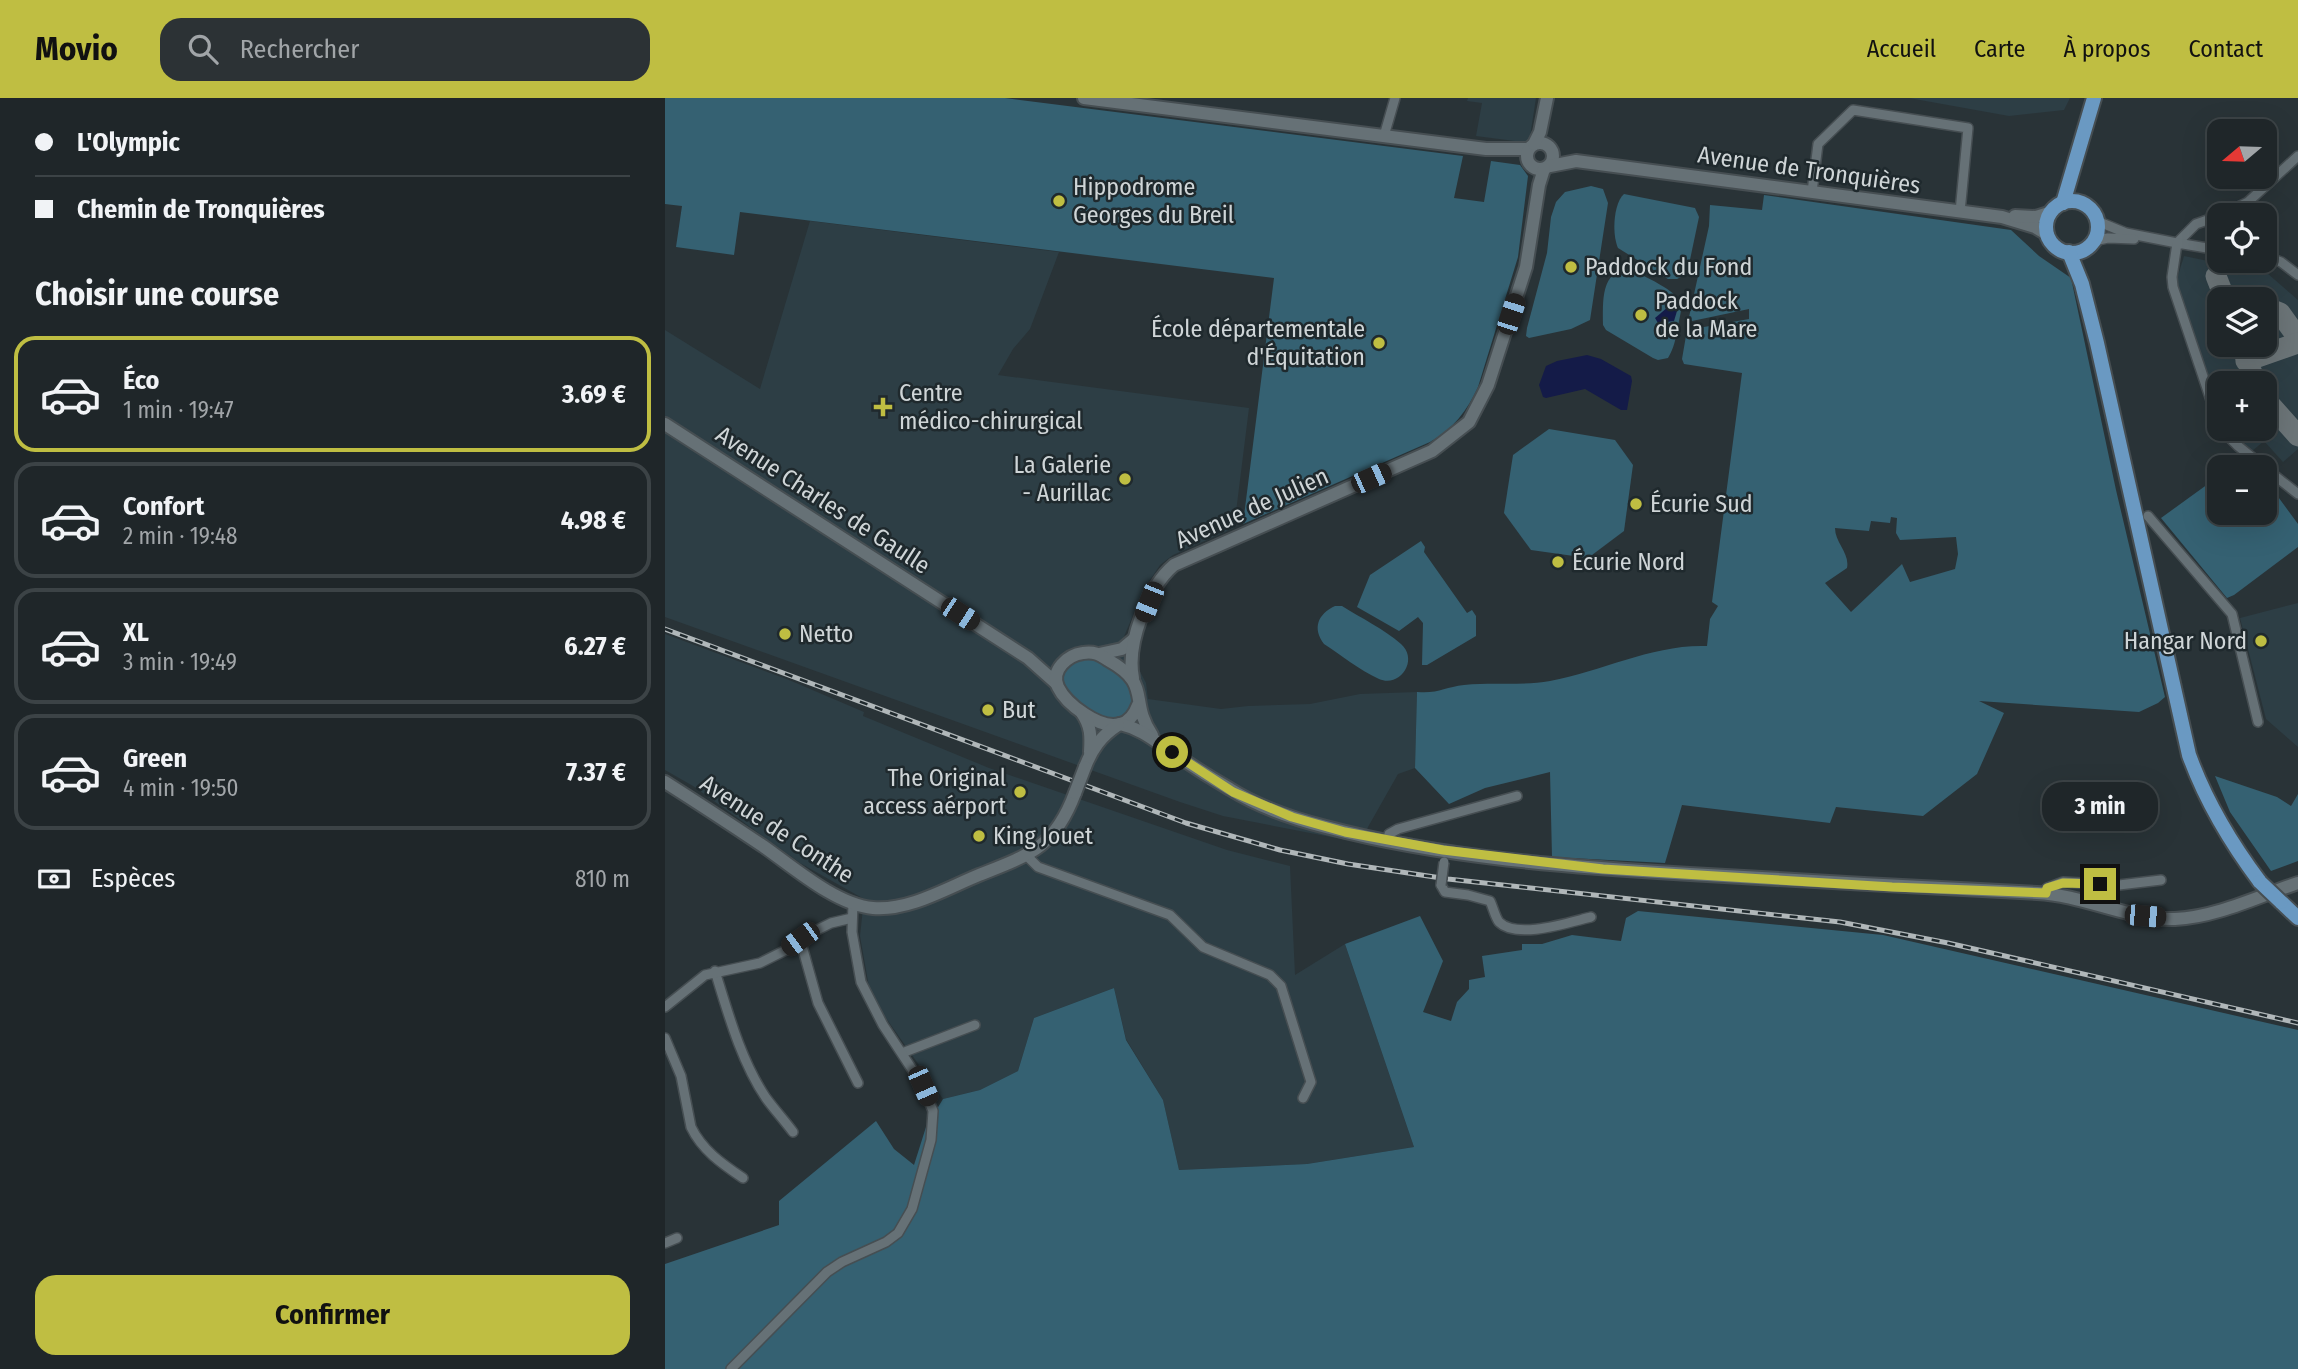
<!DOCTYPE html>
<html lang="fr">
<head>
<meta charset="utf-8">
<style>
  body { margin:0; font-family:"Fira Sans Condensed",sans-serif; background:#2c3235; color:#f1f3f6; height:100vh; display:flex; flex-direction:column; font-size:26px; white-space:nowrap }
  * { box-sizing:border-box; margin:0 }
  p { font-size:23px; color:#a1a5a8 }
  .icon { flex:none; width:38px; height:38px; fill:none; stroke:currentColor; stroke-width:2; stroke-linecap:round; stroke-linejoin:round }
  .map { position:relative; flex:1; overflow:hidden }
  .side { display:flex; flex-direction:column; background:#1f2629; width:665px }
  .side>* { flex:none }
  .hud { display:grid; align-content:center; height:154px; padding:0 35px; background:#1f2629 }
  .needle { width:46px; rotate:251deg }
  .tools { position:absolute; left:1542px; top:21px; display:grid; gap:14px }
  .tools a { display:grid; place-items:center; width:70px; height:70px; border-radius:14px; background:#1f2629; box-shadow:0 7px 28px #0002,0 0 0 2px #3c4346; font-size:35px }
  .end { position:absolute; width:32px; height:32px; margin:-16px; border:9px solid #bfbe42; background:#111; box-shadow:0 0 0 4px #111 }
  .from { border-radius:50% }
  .bubble { position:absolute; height:49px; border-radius:21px; background:#1f2629; box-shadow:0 7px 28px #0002,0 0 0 2px #3c4346; font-size:23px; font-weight:700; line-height:49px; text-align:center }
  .car { position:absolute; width:21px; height:42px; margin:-21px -10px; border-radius:9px; box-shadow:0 0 5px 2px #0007; background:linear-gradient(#222 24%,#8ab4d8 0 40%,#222 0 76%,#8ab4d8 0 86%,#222 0) }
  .hud b { display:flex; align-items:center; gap:24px; height:66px; font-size:26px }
  .hud b+b { border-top:2px solid #3c4346 }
  .hud i { width:18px; height:18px; background:#f1f3f6 }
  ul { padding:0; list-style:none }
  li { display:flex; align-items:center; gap:21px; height:116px; margin:0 14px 10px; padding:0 21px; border:4px solid #3c4346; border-radius:21px }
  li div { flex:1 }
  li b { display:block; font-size:26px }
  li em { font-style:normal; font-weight:700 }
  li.on { border-color:#bfbe42 }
  li>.icon { width:63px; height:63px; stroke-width:1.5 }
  h2 { padding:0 35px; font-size:32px; line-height:84px }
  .pay { display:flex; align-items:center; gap:18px; height:77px; padding:0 35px; font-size:26px }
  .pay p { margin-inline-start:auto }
  .action { display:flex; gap:14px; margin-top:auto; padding:14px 35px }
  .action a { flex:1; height:80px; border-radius:21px; background:#bfbe42; color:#111; font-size:28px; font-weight:700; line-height:80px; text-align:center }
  header { display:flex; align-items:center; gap:42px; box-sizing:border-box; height:98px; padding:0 35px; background:#bfbe42; color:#111 }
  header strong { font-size:33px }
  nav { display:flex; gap:38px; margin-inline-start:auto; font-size:24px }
  .search { width:490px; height:63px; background:#2c3235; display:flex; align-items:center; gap:18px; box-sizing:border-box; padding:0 24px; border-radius:21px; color:#a1a5a8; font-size:26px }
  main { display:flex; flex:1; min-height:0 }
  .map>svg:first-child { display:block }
</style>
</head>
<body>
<header>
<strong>Movio</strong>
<div class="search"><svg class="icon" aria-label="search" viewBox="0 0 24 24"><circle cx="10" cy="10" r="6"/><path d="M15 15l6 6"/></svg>Rechercher</div>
<nav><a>Accueil</a><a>Carte</a><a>À propos</a><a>Contact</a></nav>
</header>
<main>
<section class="side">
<div class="hud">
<b><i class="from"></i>L'Olympic</b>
<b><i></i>Chemin de Tronquières</b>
</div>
<h2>Choisir une course</h2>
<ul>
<li class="on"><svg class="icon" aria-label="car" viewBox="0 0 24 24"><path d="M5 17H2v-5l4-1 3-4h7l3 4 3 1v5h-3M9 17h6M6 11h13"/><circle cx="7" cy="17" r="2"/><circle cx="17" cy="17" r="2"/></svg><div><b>Éco</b><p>1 min · 19:47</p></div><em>3.69 €</em></li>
<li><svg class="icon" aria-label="car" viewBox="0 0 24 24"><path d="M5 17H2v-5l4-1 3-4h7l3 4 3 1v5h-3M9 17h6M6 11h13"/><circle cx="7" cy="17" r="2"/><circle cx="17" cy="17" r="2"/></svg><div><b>Confort</b><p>2 min · 19:48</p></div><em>4.98 €</em></li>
<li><svg class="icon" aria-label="car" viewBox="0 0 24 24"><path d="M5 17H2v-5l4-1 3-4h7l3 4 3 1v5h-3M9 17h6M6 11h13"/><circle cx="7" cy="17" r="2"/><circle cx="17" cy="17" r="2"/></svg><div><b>XL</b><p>3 min · 19:49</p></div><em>6.27 €</em></li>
<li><svg class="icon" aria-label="car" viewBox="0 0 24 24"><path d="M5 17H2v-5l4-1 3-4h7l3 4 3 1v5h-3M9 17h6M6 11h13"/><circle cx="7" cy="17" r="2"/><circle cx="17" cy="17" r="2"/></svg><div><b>Green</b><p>4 min · 19:50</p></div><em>7.37 €</em></li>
</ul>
<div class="pay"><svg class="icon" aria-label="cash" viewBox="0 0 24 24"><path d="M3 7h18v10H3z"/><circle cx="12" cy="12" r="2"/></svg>Espèces<p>810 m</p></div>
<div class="action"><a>Confirmer</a></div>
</section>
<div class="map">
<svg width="1633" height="1271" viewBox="0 0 1633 1271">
  <rect width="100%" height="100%" fill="#293337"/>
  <g fill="#2d3e45" fill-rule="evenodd">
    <polygon points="803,0 871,0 864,45 811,38 817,5 802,3"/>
    <polygon points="1244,0 1405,0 1399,12 1344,18"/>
    <polygon points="145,123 394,154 365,231 348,251 333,277 584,310 569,430 508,457 495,467 479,491 458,541 481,585 483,601 556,611 583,608 645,606 695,596 752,594 750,670 733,676 703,729 697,745 558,718 515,704 0,519 0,232 95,291"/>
    <path d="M1519,158L1602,175L1633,202V351L1618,364L1599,343L1586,354L1563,331H1600V285H1554V309L1511,184ZM1554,201H1600V247H1554Z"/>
    <polygon points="1633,505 1633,649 1601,621 1575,520"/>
    <polygon points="0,536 124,582 199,614 198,618 324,670 562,752 625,768 630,877 680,846 749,1049 642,1066 514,1072 498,1002 461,941 449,890 369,920 353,973 315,992 278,1001 211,906 204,889 195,838 199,801 135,765 28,688 0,672"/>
  </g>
  <g fill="#356172" fill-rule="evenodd">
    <path d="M0,0H340L798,58L789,100L819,104L826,63L855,67L863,78L853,159L813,289C802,313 788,331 765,344L578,426L609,180L75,114L69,157L11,149L17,108L0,106Z"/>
    <polygon points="926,88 938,91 943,105 925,222 906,231 864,240 861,238 862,230 882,155 886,119 891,104 900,94"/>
    <path d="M959,96L1030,110L1034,119L1022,176L1012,181H1003L953,150C947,137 948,106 959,96Z"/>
    <path d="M1099,97L1346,132L1374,158L1406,180L1451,392L1500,599L1493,605L1474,614L1314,603L1339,615L1312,676L1258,718L1171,709L1165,725L1017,707L1000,765L887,759L885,674L820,690L784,706L750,670L752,594C773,596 780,589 799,587C827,584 857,588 885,583C938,573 988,546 1042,548L1045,521L1053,508L1047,504L1077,275L1019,266L1017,261L1022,232L1084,221V211L1027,223L1024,219L1044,128L1045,107L1097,112ZM1226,419L1232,420L1231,435L1235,442L1291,439L1293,456L1290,471L1245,484L1237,466L1186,514L1160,485L1182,470C1185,455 1170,445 1170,430L1204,433L1206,423L1225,425Z"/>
    <path d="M965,171C978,178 1012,192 1016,206C1017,212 1014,222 1013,228C1011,240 1009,250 1003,260L993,262L988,260L941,232L938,227C938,204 935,172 965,171Z"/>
    <polygon points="884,331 950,342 968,367 959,433 923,460 866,452 839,415 848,357"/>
    <polygon points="1554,378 1554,415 1600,415 1600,381 1633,426 1633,449 1569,497 1562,500 1496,420"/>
    <polygon points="756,443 760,449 759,454 802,515 807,512 811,518 811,538 762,567 757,567 758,525 753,519 734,533 692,509 705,477"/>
    <path d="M670,508H677C696,520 719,531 736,546C754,562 735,590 714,581C694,572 676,557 659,546C647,530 653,516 670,508Z"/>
    <path d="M420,560L431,561L466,586L469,606C464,612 461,618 453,620C432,626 381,589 405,567C408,563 415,562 420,560Z"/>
    <polygon points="1550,678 1612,699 1626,708 1633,696 1633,763 1606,773 1565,714"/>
    <polygon points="973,813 1218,837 1633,932 1633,1271 0,1271 0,1166 114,1127 114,1103 211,1023 229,1051 249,1067 261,1029 278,1001 315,992 353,973 369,920 449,890 461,942 498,1002 514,1072 642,1066 749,1049 680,846 755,818 778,863 758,914 786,923 792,904 804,891 804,882 820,879 817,858 857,852 857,846 877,846 907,837 956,843 961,820"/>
  </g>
  <g fill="#141b48">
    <polygon points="1003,209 1010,209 1012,213 1009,223 993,225 990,220"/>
    <polygon points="922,257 936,261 966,278 967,283 962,312 956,312 920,291 881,300 878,299 874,287 881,268 892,263"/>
  </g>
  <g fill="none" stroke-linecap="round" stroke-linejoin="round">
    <g stroke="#6c7578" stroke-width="21">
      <polyline points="1551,178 1560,201"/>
      <polyline points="1600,209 1615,215 1633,240"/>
      <polyline points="1576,247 1591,285"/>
      <polyline points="1581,263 1633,245"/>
      <polyline points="1600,301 1633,338"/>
    </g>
    <defs>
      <g id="street">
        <polyline points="719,38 730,0"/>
        <polyline points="1147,94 1153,46 1188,12 1303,30 1295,114"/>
        <polyline points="1557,117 1583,104 1633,58"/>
        <polyline points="1432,123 1461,135 1512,145 1531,126 1554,118"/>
        <polyline points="1429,143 1443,140 1469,141"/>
        <polyline points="1554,152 1512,145 1507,179 1508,189 1554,326"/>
        <polyline points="1600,158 1616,164 1633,177"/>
        <polyline points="1556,331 1573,348 1599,369"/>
        <polyline points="1600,370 1633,396"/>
        <polyline points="1483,418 1567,516 1593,624"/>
        <polyline points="723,742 724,736 733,731 852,698"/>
        <polyline points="362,758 373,769 505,817 538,849 605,877 616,888 646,984 638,1000"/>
        <path d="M776,787L780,794L803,797L825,803C828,809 830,819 834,824C852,842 905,824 926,819"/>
        <polyline points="1381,795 1382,790 1398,784 1454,787 1496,782"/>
        <polyline points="135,841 153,905 193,985"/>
        <path d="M50,873C63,915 76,963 101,1000C109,1011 119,1022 128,1034"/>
        <polyline points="0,909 40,877 95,865 121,852 148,834 166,825 187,820"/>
        <path d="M0,940L16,978L26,1029C37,1052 57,1066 78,1080"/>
        <polyline points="237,955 310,927"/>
        <polyline points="0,1145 12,1140"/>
        <polyline points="66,1271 162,1174 177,1164 221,1144 233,1135 247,1111 266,1042 268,1013 258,988 218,927 196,884 187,834 188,805"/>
      </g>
      <g id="secondary">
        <polyline points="419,0 821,51 863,51"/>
        <circle cx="875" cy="58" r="13"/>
        <polyline points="869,46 875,34 882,0"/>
        <polyline points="885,68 911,63 1337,119 1370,129 1383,137"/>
        <polyline points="1350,118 1371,119 1387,114"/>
        <polyline points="0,326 363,560 391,585"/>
        <polyline points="434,556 457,551 469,541"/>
        <path d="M468,580C461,546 483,489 509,467L767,353L804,324L823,287L861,169L874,87L879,71"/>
        <path d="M473,607C470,615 464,624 455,626C435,632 401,606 393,589C385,572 403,557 418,555C428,553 434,556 443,562C488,587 463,601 487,637"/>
        <path d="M417,615C426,628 426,638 425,654"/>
        <path d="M455,626C477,631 490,643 508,655C527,668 546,680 565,691C594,709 629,721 661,729C778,760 905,769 1025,776C1141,783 1256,789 1372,795C1419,797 1463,822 1510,821C1552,819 1594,798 1633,785"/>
        <path d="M420,669C427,651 436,638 453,627"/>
        <path d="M0,684C33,705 65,726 98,748C128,769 171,807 208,810C244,813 282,790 314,777C365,757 390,749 410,695"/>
      </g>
      <g id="primary">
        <circle cx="1407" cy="129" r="26"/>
        <polyline points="1398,105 1429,0"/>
        <path d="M1404,154L1417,186L1432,245L1524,657C1541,704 1565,744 1595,784"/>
        <polyline points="1616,804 1633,820"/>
      </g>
    </defs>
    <use href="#street" stroke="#464e52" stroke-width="12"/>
    <use href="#secondary" stroke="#464e52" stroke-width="16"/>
    <use href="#primary" stroke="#464e52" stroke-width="18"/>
    <use href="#street" stroke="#667176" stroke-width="9"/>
    <use href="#secondary" stroke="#667176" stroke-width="12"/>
    <use href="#primary" stroke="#6a99c2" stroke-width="14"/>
    <defs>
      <polyline id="rail" points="0,531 521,725 615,752 683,766 783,781 1175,824 1283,845 1633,925"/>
    </defs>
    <use href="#rail" stroke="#b0b7b9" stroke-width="5"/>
    <use href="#rail" stroke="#1f292d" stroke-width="2.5" stroke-dasharray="8" stroke-linecap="butt"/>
    <defs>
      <polyline id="street-bridge" points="776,787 779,764"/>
      <polyline id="secondary-bridge" points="410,695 420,669"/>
      <polyline id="primary-bridge" points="1595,784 1616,804"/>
    </defs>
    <use href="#street-bridge" stroke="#464e52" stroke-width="12" stroke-linecap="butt"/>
    <use href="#secondary-bridge" stroke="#464e52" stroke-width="16" stroke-linecap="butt"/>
    <use href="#primary-bridge" stroke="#464e52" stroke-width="18" stroke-linecap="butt"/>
    <use href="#street-bridge" stroke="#667176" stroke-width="9"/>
    <use href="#secondary-bridge" stroke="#667176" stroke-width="12"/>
    <use href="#primary-bridge" stroke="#6a99c2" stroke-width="14"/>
  </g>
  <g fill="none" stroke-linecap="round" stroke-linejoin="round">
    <polyline stroke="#bfbe42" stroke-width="9" points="507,654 568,694 627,719 680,734 778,752 938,771 1227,789 1381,795 1382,790 1398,785 1435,786"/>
  </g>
  <g fill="#bfbe42" stroke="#1f292d" stroke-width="2.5">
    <circle cx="394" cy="103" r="7"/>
    <circle cx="906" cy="169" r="7"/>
    <circle cx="976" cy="217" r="7"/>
    <circle cx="714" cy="245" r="7"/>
    <path d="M214.5 298.5h7v7h7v7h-7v7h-7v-7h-7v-7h7z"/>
    <circle cx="460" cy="381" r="7"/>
    <circle cx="971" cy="406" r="7"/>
    <circle cx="893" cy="464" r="7"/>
    <circle cx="120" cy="536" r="7"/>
    <circle cx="1596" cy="543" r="7"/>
    <circle cx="323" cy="612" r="7"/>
    <circle cx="355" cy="694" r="7"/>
    <circle cx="314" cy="738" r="7"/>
  </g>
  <g text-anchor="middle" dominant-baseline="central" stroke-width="5" stroke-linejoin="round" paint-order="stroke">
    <g font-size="24" fill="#cfd5d7" stroke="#1f292d">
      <text transform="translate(1144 72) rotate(8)">Avenue de Tronquières</text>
      <text transform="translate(158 402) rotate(33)">Avenue Charles de Gaulle</text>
      <text transform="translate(587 410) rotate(-24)">Avenue de Julien</text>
      <text transform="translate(112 731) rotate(33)">Avenue de Conthe</text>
    </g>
    <g font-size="24" fill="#cfd5d7" stroke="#1f292d" text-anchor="start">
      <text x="408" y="89">Hippodrome<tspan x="408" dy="28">Georges du Breil</tspan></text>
      <text x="920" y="169">Paddock du Fond</text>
      <text x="990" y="203">Paddock<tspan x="990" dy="28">de la Mare</tspan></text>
      <text x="700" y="231" text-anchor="end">École départementale<tspan x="700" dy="28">d'Équitation</tspan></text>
      <text x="234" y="295">Centre<tspan x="234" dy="28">médico-chirurgical</tspan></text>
      <text x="446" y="367" text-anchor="end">La Galerie<tspan x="446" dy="28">- Aurillac</tspan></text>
      <text x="985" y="406">Écurie Sud</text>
      <text x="907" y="464">Écurie Nord</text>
      <text x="134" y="536">Netto</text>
      <text x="1582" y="543" text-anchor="end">Hangar Nord</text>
      <text x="337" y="612">But</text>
      <text x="341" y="680" text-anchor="end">The Original<tspan x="341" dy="28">access aérport</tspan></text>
      <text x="328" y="738">King Jouet</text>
    </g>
  </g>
</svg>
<div class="tools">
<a><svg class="needle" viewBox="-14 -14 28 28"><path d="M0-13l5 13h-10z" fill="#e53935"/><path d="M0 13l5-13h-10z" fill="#a1a5a8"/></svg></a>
<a><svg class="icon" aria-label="locate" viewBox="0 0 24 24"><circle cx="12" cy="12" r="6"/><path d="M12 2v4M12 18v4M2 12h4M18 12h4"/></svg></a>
<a><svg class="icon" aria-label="layers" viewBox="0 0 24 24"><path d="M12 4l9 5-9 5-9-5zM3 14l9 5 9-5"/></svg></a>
<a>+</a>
<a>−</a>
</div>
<i class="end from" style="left:507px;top:654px"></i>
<i class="end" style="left:1435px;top:786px"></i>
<div class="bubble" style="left:1377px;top:684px;width:116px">3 min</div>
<i class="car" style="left:846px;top:216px;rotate:18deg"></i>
<i class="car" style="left:706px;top:380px;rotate:66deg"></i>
<i class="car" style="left:484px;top:504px;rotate:202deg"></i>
<i class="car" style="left:295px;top:516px;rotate:123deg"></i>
<i class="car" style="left:1480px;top:818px;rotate:95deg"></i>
<i class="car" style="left:135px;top:841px;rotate:234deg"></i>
<i class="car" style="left:258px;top:988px;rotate:156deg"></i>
</div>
</main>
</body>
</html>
